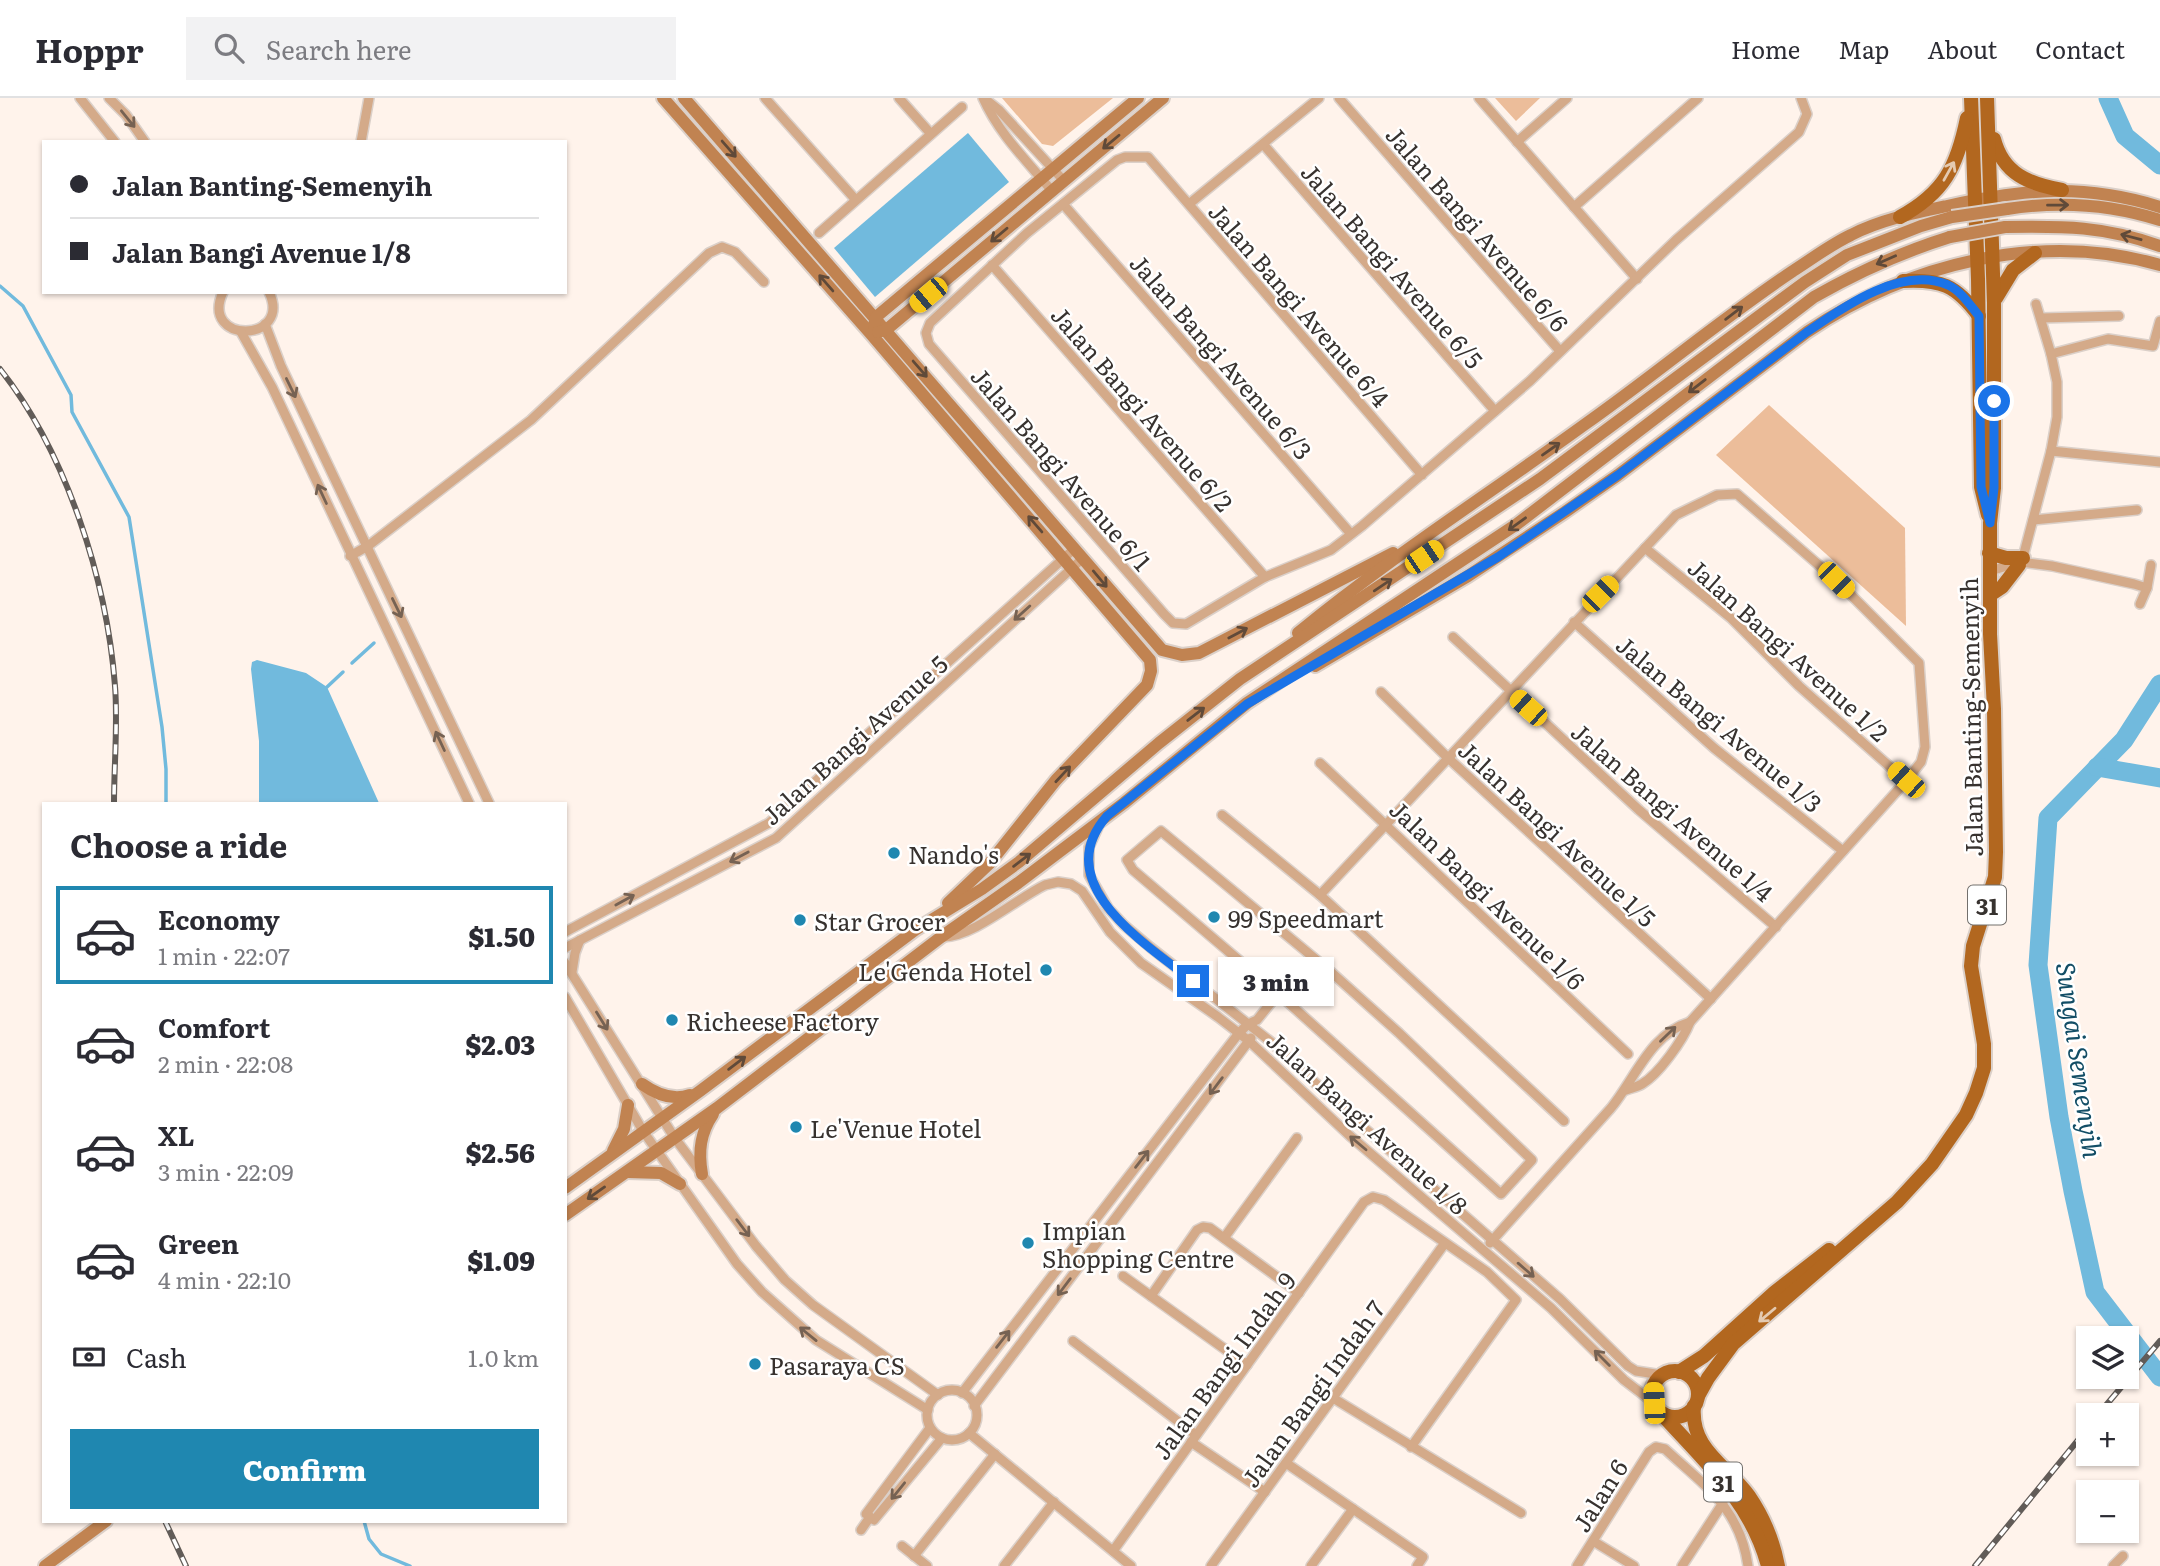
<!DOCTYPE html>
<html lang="en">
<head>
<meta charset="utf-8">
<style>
  body { margin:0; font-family:Literata,serif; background:#f2f2f3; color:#2b2b33; height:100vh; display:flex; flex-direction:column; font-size:26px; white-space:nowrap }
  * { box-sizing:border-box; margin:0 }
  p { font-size:23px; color:#7c7c81 }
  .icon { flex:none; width:38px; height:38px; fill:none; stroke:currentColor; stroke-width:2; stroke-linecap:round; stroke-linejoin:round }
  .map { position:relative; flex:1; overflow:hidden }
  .panel { position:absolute; left:42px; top:704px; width:525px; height:721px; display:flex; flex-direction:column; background:#fff; border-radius:0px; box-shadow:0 2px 5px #0004 }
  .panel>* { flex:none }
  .banner { position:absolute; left:42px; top:42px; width:525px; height:154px; border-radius:0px; box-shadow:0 2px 5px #0004; display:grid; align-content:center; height:154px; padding:0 28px; background:#fff }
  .controls { position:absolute; left:2076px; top:1228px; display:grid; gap:14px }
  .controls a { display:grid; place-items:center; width:63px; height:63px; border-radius:0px; background:#fff; box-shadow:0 2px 5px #0004; font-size:35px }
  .end { position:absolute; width:32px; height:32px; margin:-16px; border:9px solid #1a73e8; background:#fff; box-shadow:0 0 0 4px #fff }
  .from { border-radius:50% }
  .bubble { position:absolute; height:49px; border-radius:0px; background:#fff; box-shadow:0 2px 5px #0004; font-size:23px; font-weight:800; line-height:49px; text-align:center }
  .car { position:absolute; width:21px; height:42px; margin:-21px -10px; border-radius:9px; box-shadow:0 0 5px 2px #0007; background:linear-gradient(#f5c518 24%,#345 0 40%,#f5c518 0 76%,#345 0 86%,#f5c518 0) }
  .banner b { display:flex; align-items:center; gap:24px; height:66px; font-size:26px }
  .banner b+b { border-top:2px solid #e1e1e2 }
  .banner i { width:18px; height:18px; background:#2b2b33 }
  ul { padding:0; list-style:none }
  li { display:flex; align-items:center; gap:21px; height:98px; margin:0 14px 10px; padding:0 14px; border:4px solid transparent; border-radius:0px }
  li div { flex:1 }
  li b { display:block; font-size:26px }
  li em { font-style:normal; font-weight:800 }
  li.on { border-color:#1f87b0 }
  li>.icon { width:63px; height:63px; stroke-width:1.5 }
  h2 { padding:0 28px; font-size:32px; line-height:84px }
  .pay { display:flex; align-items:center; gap:18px; height:77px; padding:0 28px; font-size:26px }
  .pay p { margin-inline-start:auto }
  .primary-button { display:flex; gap:14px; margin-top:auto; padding:14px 28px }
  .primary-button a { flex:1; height:80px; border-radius:0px; background:#1f87b0; color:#fff; font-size:28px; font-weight:800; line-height:80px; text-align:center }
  header { display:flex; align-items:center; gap:42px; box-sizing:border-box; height:98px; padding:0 35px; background:#fff; border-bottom:2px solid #e1e1e2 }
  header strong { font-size:33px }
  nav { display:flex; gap:38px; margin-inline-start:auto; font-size:24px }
  .search { width:490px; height:63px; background:#f2f2f3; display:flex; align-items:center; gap:18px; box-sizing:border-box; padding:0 24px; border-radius:0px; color:#7c7c81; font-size:26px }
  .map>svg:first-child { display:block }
</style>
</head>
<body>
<header>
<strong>Hoppr</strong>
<div class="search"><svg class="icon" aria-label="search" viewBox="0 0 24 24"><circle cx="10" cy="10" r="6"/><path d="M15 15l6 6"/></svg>Search here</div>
<nav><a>Home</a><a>Map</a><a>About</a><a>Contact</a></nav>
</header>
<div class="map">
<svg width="2160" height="1468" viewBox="0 0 2160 1468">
  <rect width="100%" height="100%" fill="#fff3eb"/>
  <g fill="#ecbd9a">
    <polygon points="1002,0 1113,0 1053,48 1042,46"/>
    <polygon points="1495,0 1540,0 1516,23"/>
    <polygon points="1769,307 1905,430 1906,528 1716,357"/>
  </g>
  <g fill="#71badd">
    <polygon points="968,35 1009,84 875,199 834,150"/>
    <polygon points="257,562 306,575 327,589 379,705 259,705 259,643 251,571 252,564"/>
  </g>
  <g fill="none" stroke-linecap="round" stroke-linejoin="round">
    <g stroke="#71badd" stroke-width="3.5">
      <polyline points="0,188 23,208 71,297 72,314 129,419 162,629 166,671 166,705"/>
      <polyline points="352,565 374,545"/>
      <polyline points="327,589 343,574"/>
      <polyline points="364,1423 369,1441 381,1456 410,1468"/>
    </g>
    <g stroke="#71badd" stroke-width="19">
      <polyline points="2108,0 2125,38 2160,67"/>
      <polyline points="2160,586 2124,642 2048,720 2038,867 2059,1019 2073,1093 2095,1194 2160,1279"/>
      <polyline points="2097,669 2160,680"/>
    </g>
    <defs>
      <g id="street">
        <polyline points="80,0 115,44"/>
        <polyline points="109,0 126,17 145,44"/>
        <polyline points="765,0 855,101"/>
        <polyline points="899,0 931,36"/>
        <path d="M983,0C999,36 1027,63 1052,93"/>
        <polyline points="1339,0 1560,253"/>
        <polyline points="1479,0 1637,181"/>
        <polyline points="985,1 999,12 1064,83"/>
        <polyline points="361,44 369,0"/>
        <polyline points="1517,44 1567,0"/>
        <polyline points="1263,46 1495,313"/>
        <polyline points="1063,106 1351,436"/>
        <polyline points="1189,106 1319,0"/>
        <polyline points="1574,109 1698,0"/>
        <polyline points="819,135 962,9"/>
        <polyline points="992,167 1265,479"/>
        <path d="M223,194C199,247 293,245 269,194"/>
        <polyline points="2041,220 2119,218"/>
        <polyline points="265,226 281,268 489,705"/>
        <polyline points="241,234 272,289 469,705"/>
        <polyline points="2051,256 2108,241 2153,248 2160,223"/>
        <polyline points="2051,353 2160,364"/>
        <polyline points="1422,377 1148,59 1125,59 1117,62 1027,135 930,225 926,235 929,246 1164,516 1173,525 1186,526 1265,479 1331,452 1362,428 1530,283 1676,142 1799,34 1807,16 1801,0"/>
        <polyline points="2033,422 2137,412"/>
        <polyline points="1645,450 1731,520 1799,588 1906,683"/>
        <polyline points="350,458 368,448 531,322 709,155 722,149 735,154 764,184"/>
        <polyline points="2022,463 2051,353 2057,319 2057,284 2051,256 2036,206"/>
        <polyline points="1990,473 2021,464 2052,468 2134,486 2147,490 2140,506"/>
        <polyline points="2147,490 2151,467"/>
        <polyline points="1574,524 1714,650 1843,753"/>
        <polyline points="1453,539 1639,712 1776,829"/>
        <polyline points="1381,594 1447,659 1711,901"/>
        <polyline points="1320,665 1628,956"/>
        <polyline points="1222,717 1320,797 1564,1023"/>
        <polyline points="1099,727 1089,749 1089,777 1108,810 1124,827 1150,849 1271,944 1363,1029 1560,1201 1628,1268 1636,1273 1662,1277"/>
        <polygon points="1161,733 1331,874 1399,935 1532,1062 1501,1096 1282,899 1133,772 1127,762"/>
        <path d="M1320,797L1676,417L1717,397L1737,396L1836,482L1919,565L1925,649L1921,664L1906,683L1690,924C1683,942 1659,976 1642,986C1637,989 1631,990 1626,992"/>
        <polyline points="565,834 769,725 1074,451"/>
        <path d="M943,839C973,839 1016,801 1045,787L1058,784L1071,786L1082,793L1110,834L1141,865L1218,919L1249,943L1350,1038L1551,1210L1624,1282L1654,1305"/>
        <polyline points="565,850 776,740 1082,461"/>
        <polyline points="565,865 674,1039 756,1148 785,1182 813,1207 938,1297"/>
        <polyline points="572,874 575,855 580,842"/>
        <polyline points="565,899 643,1033 737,1166 762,1194 816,1242 928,1312"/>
        <polyline points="1224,1140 1297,1040"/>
        <path d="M1490,1145L1611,1010C1635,981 1650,936 1690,924"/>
        <polyline points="1123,1178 1247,1267"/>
        <polyline points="1151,1198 1197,1132 1203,1129 1210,1130 1299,1195"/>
        <polyline points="1073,1243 1196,1337"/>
        <circle cx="952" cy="1317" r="25"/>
        <polyline points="962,1295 1239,935 1248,926 1257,922 1278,896"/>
        <polyline points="1333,1300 1521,1415"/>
        <polyline points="974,1308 1251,940"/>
        <polyline points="930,1330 866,1416 874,1422 942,1340"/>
        <polyline points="969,1335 1131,1468"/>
        <polyline points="1191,1344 1265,1394"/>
        <polyline points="1286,1365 1423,1459 1417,1468"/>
        <polyline points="861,1432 870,1419"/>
        <polyline points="1593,1443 1634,1468"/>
        <polyline points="902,1448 927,1468"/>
        <polyline points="1113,1453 1364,1104 1373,1099 1384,1102 1487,1174 1516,1202 1411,1349"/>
        <polyline points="914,1458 995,1356"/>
        <polyline points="1004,1468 1054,1404"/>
        <polyline points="1211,1468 1445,1145"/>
        <polyline points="1311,1468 1353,1411"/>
        <path d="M1577,1468L1649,1354L1656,1349L1665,1351C1705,1388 1740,1410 1748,1468"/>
        <polyline points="1682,1468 1723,1405"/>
        <polyline points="2113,1468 2123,1458"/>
      </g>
      <g id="secondary">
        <polyline points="663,0 871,236 1150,562 1151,573 1147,587 1056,682 989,766 948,805"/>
        <polyline points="684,0 1162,552 1182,557 1199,555 1393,455"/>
        <path d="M2007,111C2058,103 2110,106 2160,122"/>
        <path d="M2005,129C2064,128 2104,128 2160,148"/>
        <polyline points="874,227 876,219 1138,0"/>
        <polyline points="878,234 886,232 1163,0"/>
        <path d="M1298,535C1389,460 1489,396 1584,327C1655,277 1721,221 1793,173C1812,161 1830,147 1851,137C1880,122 1914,115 1947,108C2024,91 2083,85 2160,109"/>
        <path d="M1315,568L1468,478L1565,414L1618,377L1807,234C1908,166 2040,132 2160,167"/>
        <path d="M642,986C656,996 673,1003 690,997"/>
        <polyline points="613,1053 624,1031 628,1007"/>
        <polyline points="627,1074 661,1075 680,1086"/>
        <path d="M702,1076C698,1054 700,1035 713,1016"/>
        <polyline points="565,1090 700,993 915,832 982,791 1019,764 1159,645 1240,581 1540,381 1805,184 1847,157 1921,128 1952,119"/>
        <path d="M565,1117L717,1010L941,839L1018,785L1124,705L1247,605L1517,426L1814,199C1858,174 1902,154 1950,139"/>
        <polyline points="45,1468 106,1423"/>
      </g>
      <g id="primary">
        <polyline points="1971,0 1978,181 1981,389 1988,417"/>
        <path d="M1994,41C2003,76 2029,86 2062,92"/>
        <path d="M1900,119C1944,95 1957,69 1967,20"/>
        <path d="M1903,183C1941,181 1956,187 1979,218"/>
        <polyline points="1996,200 2013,172 2035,155"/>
        <polyline points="1989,455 2006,460 2023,460"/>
        <polyline points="1990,497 2002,489 2019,467"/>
        <circle cx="1675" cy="1296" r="23"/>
        <polyline points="1679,1274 1704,1258 1775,1194 1829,1152"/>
        <polyline points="1698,1298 1708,1280 1733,1246 1897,1104 1932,1066 1966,1017 1976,995 1984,970 1984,946 1971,868 1973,848 1995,779 1996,754 1994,611 1990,536 1990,425 1994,390 1994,205 1987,0"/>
        <path d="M1694,1308C1690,1352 1727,1367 1749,1398C1764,1420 1773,1442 1778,1468"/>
        <path d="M1658,1312C1702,1361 1751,1403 1768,1468"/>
      </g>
    </defs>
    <use href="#street" stroke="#dbd0c9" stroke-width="12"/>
    <use href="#secondary" stroke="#dbd0c9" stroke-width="16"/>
    <use href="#primary" stroke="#dbd0c9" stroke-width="18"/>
    <use href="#street" stroke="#d4aa89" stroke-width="9"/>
    <use href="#secondary" stroke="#c18351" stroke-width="12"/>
    <use href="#primary" stroke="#b2671f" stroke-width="14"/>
    <defs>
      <g id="rail">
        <path d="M0,271C66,354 107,482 115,588C118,626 114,667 114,705"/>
        <polyline points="2097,1318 2160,1243"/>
        <polyline points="165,1423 186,1468"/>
        <polyline points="1975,1468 2088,1330"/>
      </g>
    </defs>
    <use href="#rail" stroke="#625c58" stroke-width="6"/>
    <use href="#rail" stroke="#fff" stroke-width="3.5" stroke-dasharray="10" stroke-linecap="butt"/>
    <defs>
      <g id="secondary-bridge">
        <polyline points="1952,119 2007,111"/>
        <polyline points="1950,139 2005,129"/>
      </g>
    </defs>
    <use href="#secondary-bridge" stroke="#dbd0c9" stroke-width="16" stroke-linecap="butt"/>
    <use href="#secondary-bridge" stroke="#c18351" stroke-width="12"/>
  </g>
  <defs><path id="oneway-shaft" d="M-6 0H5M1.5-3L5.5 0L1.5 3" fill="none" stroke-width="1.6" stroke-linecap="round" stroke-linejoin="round" transform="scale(1.75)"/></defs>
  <g stroke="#766253">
    <use href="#oneway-shaft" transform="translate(128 21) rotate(51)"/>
    <use href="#oneway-shaft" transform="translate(291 290) rotate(64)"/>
    <use href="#oneway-shaft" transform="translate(322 396) rotate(-115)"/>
    <use href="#oneway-shaft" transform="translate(397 510) rotate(64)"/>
    <use href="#oneway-shaft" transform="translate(1022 515) rotate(138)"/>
    <use href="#oneway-shaft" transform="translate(440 643) rotate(-115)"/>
    <use href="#oneway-shaft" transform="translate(739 759) rotate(152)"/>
    <use href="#oneway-shaft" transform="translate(625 802) rotate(-29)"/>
    <use href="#oneway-shaft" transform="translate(602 923) rotate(58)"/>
    <use href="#oneway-shaft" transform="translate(1668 936) rotate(-44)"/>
    <use href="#oneway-shaft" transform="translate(1216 988) rotate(127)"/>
    <use href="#oneway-shaft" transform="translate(1358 1045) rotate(-140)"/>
    <use href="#oneway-shaft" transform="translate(1142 1061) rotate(-52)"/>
    <use href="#oneway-shaft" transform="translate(743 1130) rotate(53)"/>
    <use href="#oneway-shaft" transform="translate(1526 1172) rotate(41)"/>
    <use href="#oneway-shaft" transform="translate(1064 1189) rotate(127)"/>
    <use href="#oneway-shaft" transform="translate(808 1236) rotate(-141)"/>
    <use href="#oneway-shaft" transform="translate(1003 1241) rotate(-52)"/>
    <use href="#oneway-shaft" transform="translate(1602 1260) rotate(-135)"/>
    <use href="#oneway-shaft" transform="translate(898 1393) rotate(129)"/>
  </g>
  <g stroke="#604a39">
    <use href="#oneway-shaft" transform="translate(1111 44) rotate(140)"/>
    <use href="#oneway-shaft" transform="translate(729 51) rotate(49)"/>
    <use href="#oneway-shaft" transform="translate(2058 107) rotate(-1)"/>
    <use href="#oneway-shaft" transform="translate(999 137) rotate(140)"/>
    <use href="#oneway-shaft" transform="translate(2131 139) rotate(-165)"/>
    <use href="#oneway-shaft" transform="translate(1886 162) rotate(156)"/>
    <use href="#oneway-shaft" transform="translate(826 185) rotate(-131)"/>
    <use href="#oneway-shaft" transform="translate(1734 215) rotate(-37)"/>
    <use href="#oneway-shaft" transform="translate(920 271) rotate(49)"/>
    <use href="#oneway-shaft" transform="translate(1697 288) rotate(142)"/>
    <use href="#oneway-shaft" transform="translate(1551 351) rotate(-35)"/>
    <use href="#oneway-shaft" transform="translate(1035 426) rotate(-131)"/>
    <use href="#oneway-shaft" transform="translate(1517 426) rotate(144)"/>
    <use href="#oneway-shaft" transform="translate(1100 481) rotate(50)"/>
    <use href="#oneway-shaft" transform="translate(1383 487) rotate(-34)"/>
    <use href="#oneway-shaft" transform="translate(1238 535) rotate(-28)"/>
    <use href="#oneway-shaft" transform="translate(1196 616) rotate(-38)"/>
    <use href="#oneway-shaft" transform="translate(1063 676) rotate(-47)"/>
    <use href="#oneway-shaft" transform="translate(1022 762) rotate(-37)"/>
    <use href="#oneway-shaft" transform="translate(737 965) rotate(-37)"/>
    <use href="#oneway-shaft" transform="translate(596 1095) rotate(145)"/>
  </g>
  <g stroke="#e4cab1">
    <use href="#oneway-shaft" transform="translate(1949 73) rotate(-61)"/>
    <use href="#oneway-shaft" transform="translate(1767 1217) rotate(140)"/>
  </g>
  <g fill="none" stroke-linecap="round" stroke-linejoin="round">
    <path stroke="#1a73e8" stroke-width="9" d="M1193,883C1145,846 1048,785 1107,718L1247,606L1498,459L1618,377L1807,234C1843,209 1902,167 1948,187C1961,193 1970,207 1979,218L1981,389L1990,425L1994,390V303"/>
  </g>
  <g fill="#1f87b0" stroke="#fff" stroke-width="2.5">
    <circle cx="894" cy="755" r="7"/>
    <circle cx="1214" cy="819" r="7"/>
    <circle cx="800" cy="822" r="7"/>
    <circle cx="1046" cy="872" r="7"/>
    <circle cx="672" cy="922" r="7"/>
    <circle cx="796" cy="1029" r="7"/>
    <circle cx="1028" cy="1145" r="7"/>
    <circle cx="755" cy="1266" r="7"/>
  </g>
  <g text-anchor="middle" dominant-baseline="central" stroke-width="5" stroke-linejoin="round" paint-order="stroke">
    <g fill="#fff" stroke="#73706d" stroke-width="2">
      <rect x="1968" y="787.5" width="38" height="39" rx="5"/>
      <rect x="1704" y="1364.5" width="38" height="39" rx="5"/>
    </g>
    <g font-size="23" font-weight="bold" fill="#37322f">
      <text x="1987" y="807">31</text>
      <text x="1723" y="1384">31</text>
    </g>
    <g font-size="24" fill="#37322f" stroke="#fff">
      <text transform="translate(1478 130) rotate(49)">Jalan Bangi Avenue 6/6</text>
      <text transform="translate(1393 167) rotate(49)">Jalan Bangi Avenue 6/5</text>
      <text transform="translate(1300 206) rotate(49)">Jalan Bangi Avenue 6/4</text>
      <text transform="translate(1222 258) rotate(49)">Jalan Bangi Avenue 6/3</text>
      <text transform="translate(1143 310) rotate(49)">Jalan Bangi Avenue 6/2</text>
      <text transform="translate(1062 370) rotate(49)">Jalan Bangi Avenue 6/1</text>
      <text transform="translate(1789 551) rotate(42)">Jalan Bangi Avenue 1/2</text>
      <text transform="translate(1970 619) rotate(-91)">Jalan Banting-Semenyih</text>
      <text transform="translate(1720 625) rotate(40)">Jalan Bangi Avenue 1/3</text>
      <text transform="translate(854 641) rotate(-42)">Jalan Bangi Avenue 5</text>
      <text transform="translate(1673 713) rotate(41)">Jalan Bangi Avenue 1/4</text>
      <text transform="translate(1558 735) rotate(43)">Jalan Bangi Avenue 1/5</text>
      <text transform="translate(1488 796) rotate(44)">Jalan Bangi Avenue 1/6</text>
      <text transform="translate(1368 1024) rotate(42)">Jalan Bangi Avenue 1/8</text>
      <text transform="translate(1223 1267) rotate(-54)">Jalan Bangi Indah 9</text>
      <text transform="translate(1312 1295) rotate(-54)">Jalan Bangi Indah 7</text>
      <text transform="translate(1599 1397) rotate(-58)">Jalan 6</text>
    </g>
    <g font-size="24" fill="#37322f" stroke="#fff" text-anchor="start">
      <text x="908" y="755">Nando's</text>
      <text x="1228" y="819">99 Speedmart</text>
      <text x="814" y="822">Star Grocer</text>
      <text x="1032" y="872" text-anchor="end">Le'Genda Hotel</text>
      <text x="686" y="922">Richeese Factory</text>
      <text x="810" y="1029">Le'Venue Hotel</text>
      <text x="1042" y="1131">Impian<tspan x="1042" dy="28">Shopping Centre</tspan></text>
      <text x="769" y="1266">Pasaraya CS</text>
    </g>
    <g font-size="26" font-style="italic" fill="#134e66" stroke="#fff">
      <text transform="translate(2081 962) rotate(82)">Sungai Semenyih</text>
    </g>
  </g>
</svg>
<div class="controls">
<a><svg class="icon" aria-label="layers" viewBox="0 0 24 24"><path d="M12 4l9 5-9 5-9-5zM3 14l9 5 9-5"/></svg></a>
<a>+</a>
<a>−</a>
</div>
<i class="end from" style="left:1994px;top:303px"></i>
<i class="end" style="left:1193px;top:883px"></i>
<div class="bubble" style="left:1218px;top:859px;width:116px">3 min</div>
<i class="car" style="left:928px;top:197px;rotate:230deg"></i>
<i class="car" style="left:1424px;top:459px;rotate:56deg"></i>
<i class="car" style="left:1836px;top:482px;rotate:135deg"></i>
<i class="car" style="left:1600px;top:496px;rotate:45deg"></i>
<i class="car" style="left:1528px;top:610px;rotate:312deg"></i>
<i class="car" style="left:1906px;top:682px;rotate:312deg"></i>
<i class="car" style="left:1654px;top:1305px;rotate:357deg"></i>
<div class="banner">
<b><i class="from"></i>Jalan Banting-Semenyih</b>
<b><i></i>Jalan Bangi Avenue 1/8</b>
</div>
<section class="panel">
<h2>Choose a ride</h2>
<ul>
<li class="on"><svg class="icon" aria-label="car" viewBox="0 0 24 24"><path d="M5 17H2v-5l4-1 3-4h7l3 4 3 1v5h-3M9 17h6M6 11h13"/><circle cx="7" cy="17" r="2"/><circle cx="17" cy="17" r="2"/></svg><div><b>Economy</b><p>1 min · 22:07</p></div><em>$1.50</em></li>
<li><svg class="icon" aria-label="car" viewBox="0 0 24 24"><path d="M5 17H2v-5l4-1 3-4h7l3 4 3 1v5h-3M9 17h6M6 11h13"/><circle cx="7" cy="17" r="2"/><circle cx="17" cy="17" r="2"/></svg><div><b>Comfort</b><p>2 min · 22:08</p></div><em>$2.03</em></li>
<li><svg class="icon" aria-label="car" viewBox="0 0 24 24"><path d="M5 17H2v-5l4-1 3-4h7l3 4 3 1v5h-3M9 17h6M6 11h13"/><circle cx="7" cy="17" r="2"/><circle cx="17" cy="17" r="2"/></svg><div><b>XL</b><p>3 min · 22:09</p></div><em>$2.56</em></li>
<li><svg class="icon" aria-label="car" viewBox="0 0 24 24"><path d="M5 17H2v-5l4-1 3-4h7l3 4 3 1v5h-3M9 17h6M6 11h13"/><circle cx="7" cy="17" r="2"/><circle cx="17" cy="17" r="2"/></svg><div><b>Green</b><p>4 min · 22:10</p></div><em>$1.09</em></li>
</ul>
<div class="pay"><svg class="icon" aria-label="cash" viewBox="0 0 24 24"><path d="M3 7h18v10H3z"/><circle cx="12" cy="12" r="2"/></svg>Cash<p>1.0 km</p></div>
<div class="primary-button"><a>Confirm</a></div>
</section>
</div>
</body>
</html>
